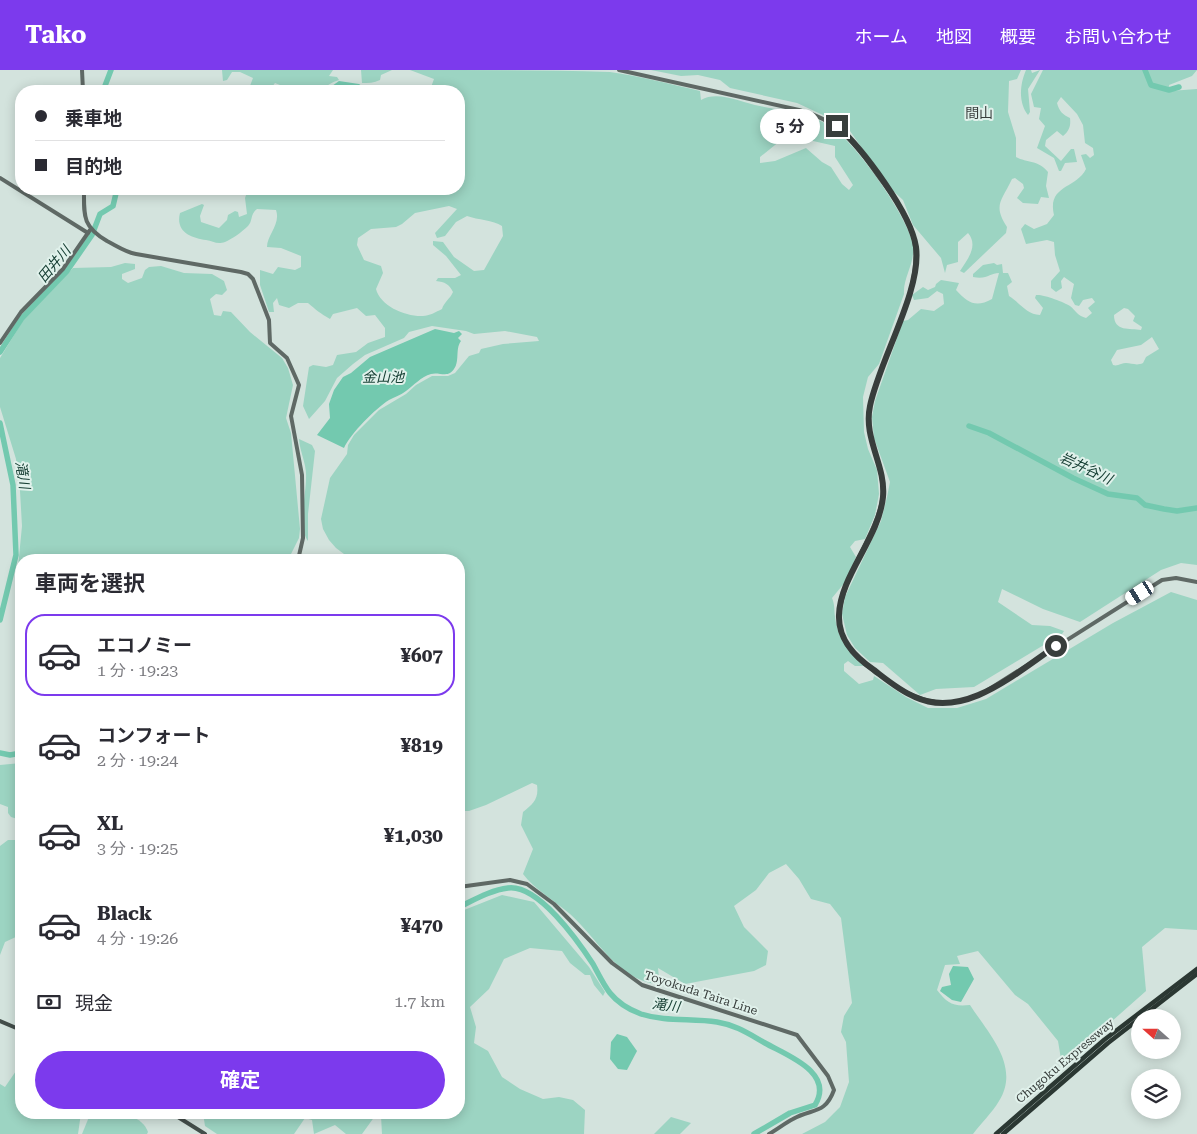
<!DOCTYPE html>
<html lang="ja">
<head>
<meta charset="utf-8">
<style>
  body { margin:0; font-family:"Roboto Serif","Noto Sans JP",serif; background:#f7f7f7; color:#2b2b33; height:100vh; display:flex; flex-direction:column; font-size:19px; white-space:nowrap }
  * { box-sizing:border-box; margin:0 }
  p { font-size:16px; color:#7c7c81 }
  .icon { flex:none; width:28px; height:28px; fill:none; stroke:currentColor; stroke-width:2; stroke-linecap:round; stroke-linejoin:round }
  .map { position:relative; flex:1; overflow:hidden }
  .panel { position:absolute; left:15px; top:484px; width:450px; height:565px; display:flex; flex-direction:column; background:#fff; border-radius:20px; box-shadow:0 2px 12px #0003 }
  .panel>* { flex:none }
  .guide { position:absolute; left:15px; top:15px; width:450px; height:110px; border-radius:20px; box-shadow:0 2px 12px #0003; display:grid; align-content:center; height:110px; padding:0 20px; background:#fff }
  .needle { width:32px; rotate:291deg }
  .tools { position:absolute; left:1131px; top:939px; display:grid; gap:10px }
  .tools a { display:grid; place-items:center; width:50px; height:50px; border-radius:50%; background:#fff; box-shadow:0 2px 12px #0003; font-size:25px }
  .end { position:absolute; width:22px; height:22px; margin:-11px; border:6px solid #383e3c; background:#fff; box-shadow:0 0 0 2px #fff }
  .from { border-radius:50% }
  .bubble { position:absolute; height:35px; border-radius:18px; background:#fff; box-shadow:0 2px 12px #0003; font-size:16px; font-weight:700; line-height:35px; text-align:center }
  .car { position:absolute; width:15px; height:30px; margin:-15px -8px; border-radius:6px; box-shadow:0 0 4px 1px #0007; background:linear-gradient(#fff 24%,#345 0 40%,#fff 0 76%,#345 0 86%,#fff 0) }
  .guide b { display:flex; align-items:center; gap:18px; height:48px; font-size:19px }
  .guide b+b { border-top:1px solid #e1e1e2 }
  .guide i { width:12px; height:12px; background:#2b2b33 }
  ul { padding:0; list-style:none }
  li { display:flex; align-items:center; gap:15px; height:82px; margin:0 10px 8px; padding:0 10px; border:2px solid transparent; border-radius:20px }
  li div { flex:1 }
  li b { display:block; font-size:19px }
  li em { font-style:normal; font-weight:700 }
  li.active { border-color:#7c3aed }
  li>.icon { width:45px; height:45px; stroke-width:1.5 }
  h2 { padding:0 20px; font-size:22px; line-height:60px }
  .pay { display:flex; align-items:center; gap:12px; height:55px; padding:0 20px; font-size:19px }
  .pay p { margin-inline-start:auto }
  .action { display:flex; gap:10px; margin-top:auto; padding:10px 20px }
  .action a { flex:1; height:58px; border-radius:30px; background:#7c3aed; color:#fff; font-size:20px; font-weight:700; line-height:58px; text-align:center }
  header { display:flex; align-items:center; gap:30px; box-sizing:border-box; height:70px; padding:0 25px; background:#7c3aed; color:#fff }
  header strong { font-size:24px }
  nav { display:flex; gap:28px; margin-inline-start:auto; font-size:18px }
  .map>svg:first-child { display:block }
</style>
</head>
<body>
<header>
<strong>Tako</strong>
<nav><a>ホーム</a><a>地図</a><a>概要</a><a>お問い合わせ</a></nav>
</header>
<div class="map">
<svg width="1197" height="1064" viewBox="0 0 1197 1064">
  <rect width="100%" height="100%" fill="#d3e3dd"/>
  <g fill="#9cd4c2" fill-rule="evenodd">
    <path d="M222,0H333L329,6L337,7L339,10C318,17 326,26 301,17L295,21L275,13L269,21H248L253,8L240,2H232L227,10L223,11Z"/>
    <path d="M361,0H392L381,5L380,10C374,13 368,13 362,13Z"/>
    <path d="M410,0C476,0 544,0 610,2C640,6 670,14 700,21L701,30C718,20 742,33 760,36C784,41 808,43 829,55C853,69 910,149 913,176C915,194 903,207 904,224L879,294L868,307L863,327L864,362L868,379L877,400L879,424L875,445L865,469L855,471L850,477L856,487L846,511L832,528C835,535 834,540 835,547C838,569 847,581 864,596H855L848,591L844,594V601L859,614L873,610L874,606L906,627L928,638H957L986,629L1113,553L1171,522L1197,530V860L1165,858L1142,877L1146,921L1068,990L1061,989L1058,971L1028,934L1015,925L978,881L957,886L960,894L945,895L937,920C947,933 953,937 970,935C988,963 1021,996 999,1031C992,1043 981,1053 973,1064H802L825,1052L840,1037L849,1012L846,972L841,962L844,946L852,933L841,848L830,834L811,829L799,809L786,794L769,803L756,820L734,836L744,857L768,881L766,895L754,901L685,914L658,898L659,908L656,914C617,909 597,868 570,844C555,831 534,819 523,804L533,779L521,755L523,742C533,734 539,729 537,715L532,713L486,735L469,741H459V490H352L336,478L329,470L323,459L321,449L330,408L347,384L348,375L354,365L379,340L406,324L416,315L432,306H448L455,303L469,286L479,283L481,279L503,274L539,271L537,267L505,261L474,264L466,261L432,256L409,262L404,268L365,285L353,294L337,308L325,331L309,349L303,336L309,297L313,295L326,297L333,295L337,285L356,282L368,273L385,267V258L375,245L366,246L357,238L333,244L330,249C321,244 315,239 308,233H298L289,238L279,235L277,228L273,233L274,242H269L260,215V200L273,204L278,197L295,200L301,197V186L281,178L267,177C267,165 281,154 276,140L257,139C250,144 253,151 248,156C242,162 232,169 225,172C217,175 213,171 206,170C192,168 175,162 180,143L202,134L204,135L200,146L201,152L219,158L227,150L228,145L235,141L238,142L239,147L247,144L245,128L248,119H459V21H426L430,20L434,9ZM800,68L835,76V87L853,115L849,120L842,114L831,97L822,92L806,78L775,91L760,93V87L780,71ZM449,136L457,139L435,163L437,168L445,166L456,152L467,146C478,150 493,150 502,156L503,166L484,200L474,201L454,187L443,172L433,171V175L446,186L461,205L455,208H438L436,211C445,212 449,214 453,222C450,229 444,232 442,239C436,242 429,246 423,246C406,247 380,236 376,219L383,203L381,196L364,190L357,175L358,168L371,159L396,157L402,154L415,143Z"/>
    <path d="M651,0H1021L1017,9L1009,11L1008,42L1016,68V87C1027,93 1039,90 1048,102L1046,116L1049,128L1041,127L1038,134L1023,133L1017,128L1024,118L1023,114L1015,108L1012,109C1001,132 993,135 1007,157L1006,163L964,203L960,201C967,190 979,176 968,163L958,172V192L947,195L945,203L941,188L913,155L903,130L890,118L850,61L838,52L797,33L730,18L720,10L698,5L681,6Z"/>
    <path d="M1026,0H1031L1032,3L1040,0L1028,19L1030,42L1028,45C1018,32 1020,14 1026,0Z"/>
    <path d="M1043,0H1197L1192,6L1169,15L1170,21L1197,19V495L1181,493L1161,500L1080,552L1043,539L1002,519L998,532L1032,555L1050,556L1064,561L1062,564L974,617L936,619L920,625L883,593L870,592L855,578L847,565L842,544L845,527L881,451L887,427L890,412L874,368L872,347L875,331L903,251L908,250L921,239L934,241L944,234L943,224L937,221L928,228L914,230L912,225L923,217L928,220L935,217L936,214L941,210L959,213L956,220C968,233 976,238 992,229L999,203C990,203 987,210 973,207V204L983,195L994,193L997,195L1002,194L1003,203H1008L1012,212L1007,216L1009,226C1019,232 1027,245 1040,245L1043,238L1035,228L1036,225C1043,224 1064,232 1070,236C1076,241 1078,246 1086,248L1092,243L1088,238L1095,232L1092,228L1083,230L1079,236L1075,235L1071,228L1074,214L1064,207L1061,211L1062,218L1056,222L1051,218V211L1060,201L1055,185L1054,172L1047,170L1026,174L1021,159L1025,154L1034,159L1047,154L1054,145C1047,115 1076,119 1086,99L1081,85L1086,84L1090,88L1094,85L1093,78L1085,73L1083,55L1077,44L1061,27L1057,33C1059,41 1063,45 1070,48C1071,56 1069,61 1063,66L1057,61L1046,70L1045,76L1061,91L1071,79H1074L1077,92L1065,93L1061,101H1059L1054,88L1037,78L1045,56L1039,49L1041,38L1034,37L1031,24ZM1124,238L1128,239L1135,246L1133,251L1142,257L1141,260C1130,258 1114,262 1114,245ZM1152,267L1159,279L1146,287L1143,293C1135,297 1129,291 1121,294C1118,295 1116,296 1113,295L1111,290L1117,280L1141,275Z"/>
    <polygon points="125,193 135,194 135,199 122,204 122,209 128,213 142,208 145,200 149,197 161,196 184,203 212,204 224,211 227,220 222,225 216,224 210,229 214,245 221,246 223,241 231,242 250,262 282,288 288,298 293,315 286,348 291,363 300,459 299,468 288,490 21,490 21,572 15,528 22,456 20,421 16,389 0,337 0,288 24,249 73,198 111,197"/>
    <path d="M299,369L312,375L315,381L308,444V471C298,458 306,424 306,408C307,394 300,383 299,369Z"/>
    <polygon points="21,693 21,750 11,747 8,743 8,737 0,734 0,695"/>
    <polygon points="8,770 21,770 21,867 18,866 5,872 0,885 0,776"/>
    <polygon points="502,825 534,832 589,897 605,922 603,926 594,915 590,905 585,905 570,893 562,881 530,878 504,889 489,919 470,937 476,957 474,973 488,981 502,1007 520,1019 543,1029 559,1027 573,1030 585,1040 584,1064 382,1064 381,1046 375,1046 362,1064 346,1064 335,1055 314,1064 312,1050 305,1048 294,1064 217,1064 205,1056 203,1043 459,1042 459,842"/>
    <polygon points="21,1000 21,1042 81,1043 78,1064 0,1064 0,1014 5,1017 16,1001"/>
    <path d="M94,1043C112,1042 141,1042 148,1062L147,1064H82L89,1047Z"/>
    <polygon points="671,1047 691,1053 680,1064 654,1064"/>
  </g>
  <g fill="#73c9af">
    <polygon points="339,11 359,14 366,19 365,21 325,21"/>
    <path d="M435,259L454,263L459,261L462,264L458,268L461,271C454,280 462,295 450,303C445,306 437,302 431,304C421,307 414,315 406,321C401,325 394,327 389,330C375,339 351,363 344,378L317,365L330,348L329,334L334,320L343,307L351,303L370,287Z"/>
    <polygon points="953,896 968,897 974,909 961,932 952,930 940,921 942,917 951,915 949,904"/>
    <polygon points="617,964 627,967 637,981 627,1000 618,999 610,989 611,972"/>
  </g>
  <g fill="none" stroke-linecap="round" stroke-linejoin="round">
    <g stroke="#73c9af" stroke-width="5.5">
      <polyline points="1145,0 1151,15 1169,20 1179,17"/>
      <polyline points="103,21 111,0"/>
      <polyline points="0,282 22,248 67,201 92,165 100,144 113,136 117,119"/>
      <polyline points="0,353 13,415 16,485 0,550"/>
      <polyline points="969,356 989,363 1073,408 1108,424 1137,428 1145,435 1164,439 1177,441 1197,438"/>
      <polyline points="0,683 10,685 21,683"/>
      <path d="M459,837C474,830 491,820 508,818C538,814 578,871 593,894C598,903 603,914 610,923C618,933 630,940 641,944C666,952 692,948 717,952C736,955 749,964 765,973C786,985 835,1002 815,1035L790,1043L754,1064"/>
    </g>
    <g stroke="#5f6965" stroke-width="4">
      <polyline points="82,0 83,21"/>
      <path d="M619,0L799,40C835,49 854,71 874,100C885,116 899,133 908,151C929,196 901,247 885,290C880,306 872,323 869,340C865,372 887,399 882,430C874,477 814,538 852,582C863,595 880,605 894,615C922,634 949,638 980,625L1162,510L1176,508L1197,512"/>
      <polyline points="0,108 88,163"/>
      <path d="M84,119C84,146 82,156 107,171C117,176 125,182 136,184L241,202L248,204L253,209L269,250L270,273L287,288L299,315L291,346L302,405L303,468L298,490"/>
      <polyline points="0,273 21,242 63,199 90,160"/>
      <path d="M459,817L510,810L527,814L554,834L612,893L642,915L797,965L828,1006L834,1020C825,1045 812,1038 793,1049C785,1053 778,1059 769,1064"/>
    </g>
    <g stroke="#434e4a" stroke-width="4">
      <polyline points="0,951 21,960"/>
      <polyline points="170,1042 205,1064"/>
    </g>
    <g stroke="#2b3833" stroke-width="4.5">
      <polyline points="996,1064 1104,970 1197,899"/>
      <polyline points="1003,1064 1108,973 1197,904"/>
    </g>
  </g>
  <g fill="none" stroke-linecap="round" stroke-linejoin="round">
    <path stroke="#383e3c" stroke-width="6" d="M837,56C863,79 911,143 916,177C922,220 879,291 870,336C863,369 886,395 883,427C879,468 840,506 839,545C838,570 855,587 874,600C887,610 900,621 915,627C965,650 1017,602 1056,576"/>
  </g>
  <g text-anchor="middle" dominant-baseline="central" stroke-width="4" stroke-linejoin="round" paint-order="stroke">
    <g font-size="12" fill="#383e3c" stroke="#e0f1eb">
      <text transform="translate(701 923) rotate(18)">Toyokuda Taira Line</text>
      <text transform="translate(1065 991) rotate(-40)">Chugoku Expressway</text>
    </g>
    <g font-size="14" fill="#383e3c" stroke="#e0f1eb">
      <text x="979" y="43">間山</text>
    </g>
    <g font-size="14" font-style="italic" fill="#194136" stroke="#e0f1eb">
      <text transform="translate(54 194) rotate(-50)">田井川</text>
      <text x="383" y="307">金山池</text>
      <text transform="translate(1086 398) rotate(25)">岩井谷川</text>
      <text transform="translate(23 405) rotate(81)">滝川</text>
      <text transform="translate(666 935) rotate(8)">滝川</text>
    </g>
  </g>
</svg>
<div class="tools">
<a><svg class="needle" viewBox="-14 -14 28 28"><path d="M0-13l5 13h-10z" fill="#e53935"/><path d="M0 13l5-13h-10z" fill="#7c7c81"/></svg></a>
<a><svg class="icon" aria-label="layers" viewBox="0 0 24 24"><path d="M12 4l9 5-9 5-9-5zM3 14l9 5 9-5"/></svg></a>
</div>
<i class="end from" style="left:1056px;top:576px"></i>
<i class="end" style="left:837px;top:56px"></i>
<div class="bubble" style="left:760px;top:39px;width:60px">5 分</div>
<i class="car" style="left:1140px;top:523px;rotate:237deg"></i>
<div class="guide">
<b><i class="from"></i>乗車地</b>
<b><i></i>目的地</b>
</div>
<section class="panel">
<h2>車両を選択</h2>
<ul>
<li class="active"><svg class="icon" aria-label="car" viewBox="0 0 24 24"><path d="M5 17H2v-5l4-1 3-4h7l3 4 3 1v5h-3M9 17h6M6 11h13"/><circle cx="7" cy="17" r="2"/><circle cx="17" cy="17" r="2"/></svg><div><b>エコノミー</b><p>1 分 · 19:23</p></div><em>¥607</em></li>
<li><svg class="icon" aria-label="car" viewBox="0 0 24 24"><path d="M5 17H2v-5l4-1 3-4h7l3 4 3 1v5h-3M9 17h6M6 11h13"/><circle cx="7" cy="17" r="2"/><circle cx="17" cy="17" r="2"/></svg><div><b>コンフォート</b><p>2 分 · 19:24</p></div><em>¥819</em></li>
<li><svg class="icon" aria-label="car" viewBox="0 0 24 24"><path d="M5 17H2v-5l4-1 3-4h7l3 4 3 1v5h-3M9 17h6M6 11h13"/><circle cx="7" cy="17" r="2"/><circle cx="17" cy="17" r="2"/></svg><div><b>XL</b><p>3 分 · 19:25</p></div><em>¥1,030</em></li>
<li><svg class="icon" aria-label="car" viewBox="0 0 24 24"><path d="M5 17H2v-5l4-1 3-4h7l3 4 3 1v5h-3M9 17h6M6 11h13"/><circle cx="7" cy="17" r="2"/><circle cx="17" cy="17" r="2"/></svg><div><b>Black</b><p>4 分 · 19:26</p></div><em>¥470</em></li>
</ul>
<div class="pay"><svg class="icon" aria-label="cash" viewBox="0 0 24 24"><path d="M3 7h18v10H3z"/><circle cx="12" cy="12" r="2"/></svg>現金<p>1.7 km</p></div>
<div class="action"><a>確定</a></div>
</section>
</div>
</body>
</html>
